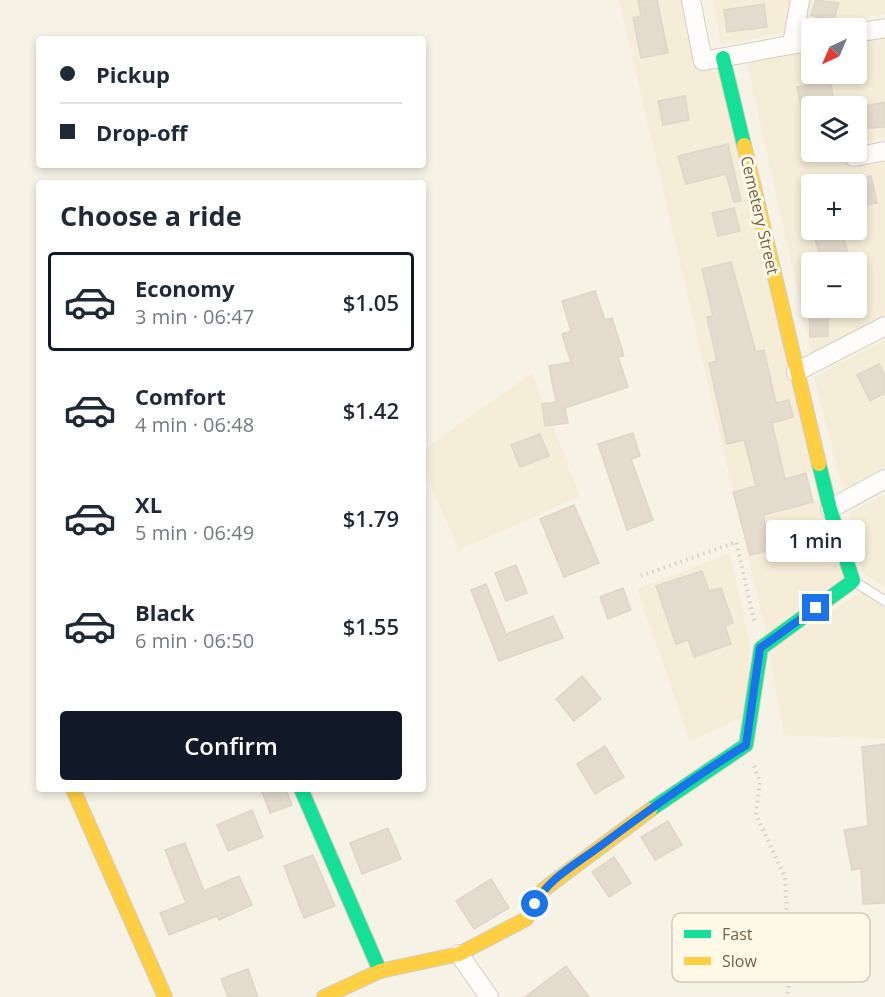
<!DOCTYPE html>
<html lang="en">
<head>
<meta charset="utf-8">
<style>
  body { margin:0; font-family:"Open Sans",sans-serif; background:#f6f6f7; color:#1f2937; height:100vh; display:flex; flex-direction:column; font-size:22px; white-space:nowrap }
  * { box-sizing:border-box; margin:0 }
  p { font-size:20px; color:#747a83 }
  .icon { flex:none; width:33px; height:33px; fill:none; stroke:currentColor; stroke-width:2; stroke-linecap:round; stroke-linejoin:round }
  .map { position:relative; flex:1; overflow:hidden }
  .sheet { position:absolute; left:36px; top:180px; width:390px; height:612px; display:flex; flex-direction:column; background:#fff; border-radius:6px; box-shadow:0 3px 9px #0003 }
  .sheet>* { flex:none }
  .hud { position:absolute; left:36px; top:36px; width:390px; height:132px; border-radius:6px; box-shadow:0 3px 9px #0003; display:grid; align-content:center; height:132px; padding:0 24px; background:#fff }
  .needle { width:39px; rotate:224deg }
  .fabs { position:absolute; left:801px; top:18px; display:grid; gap:12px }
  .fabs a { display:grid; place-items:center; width:66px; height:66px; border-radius:6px; background:#fff; box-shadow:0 3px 9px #0003; font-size:30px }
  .end { position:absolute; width:27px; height:27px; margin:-14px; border:8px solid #1a73e8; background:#fff; box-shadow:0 0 0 3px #fff }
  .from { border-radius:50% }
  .bubble { position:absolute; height:42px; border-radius:6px; background:#fff; box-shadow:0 3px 9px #0003; font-size:20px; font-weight:600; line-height:42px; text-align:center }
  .hud b { display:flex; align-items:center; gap:21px; height:57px; font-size:22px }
  .hud b+b { border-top:2px solid #e0e1e3 }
  .hud i { width:15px; height:15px; background:#1f2937 }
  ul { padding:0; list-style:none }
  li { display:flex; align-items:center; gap:18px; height:99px; margin:0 12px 9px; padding:0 12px; border:3px solid transparent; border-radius:6px }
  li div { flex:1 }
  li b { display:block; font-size:22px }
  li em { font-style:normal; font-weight:600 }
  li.on { border-color:#111827 }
  li>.icon { width:54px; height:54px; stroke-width:1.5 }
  h2 { padding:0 24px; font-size:27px; line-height:72px }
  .action { display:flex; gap:12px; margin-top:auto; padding:12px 24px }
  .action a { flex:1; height:69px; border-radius:6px; background:#111827; color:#fff; font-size:24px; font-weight:600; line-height:69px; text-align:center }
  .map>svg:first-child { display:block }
</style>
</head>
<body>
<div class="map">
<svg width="885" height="997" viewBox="0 0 885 997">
  <rect width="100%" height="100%" fill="#f6f2e6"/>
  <g fill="#f5edd8" fill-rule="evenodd">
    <polygon points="619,0 692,0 705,67 728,68 820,469 733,492"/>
    <polygon points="713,0 790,0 784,33 721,44"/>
    <polygon points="807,0 885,0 885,14 800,30"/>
    <path d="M885,37V137L857,142L856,106H812V152H849L853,169L885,162V319L812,357L746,60L811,49L812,74H856L857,42ZM812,184H856V230H812ZM812,262H856V308H812Z"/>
    <polygon points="885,340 885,467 843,490 814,377"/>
    <polygon points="532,373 580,496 459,550 423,468 423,450"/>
    <polygon points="885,494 885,587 863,573 849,513"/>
    <polygon points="827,498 845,580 766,634 740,521"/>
    <polygon points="730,553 750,643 748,715 690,741 637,589"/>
    <polygon points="861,592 885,609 885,739 784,735 769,651"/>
  </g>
  <g fill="#e3dbcd" stroke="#dfd6c8" stroke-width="1.5">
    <polygon points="638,0 657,0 668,53 641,58 633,18 641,16"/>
    <polygon points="816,0 839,3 833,22 811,15"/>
    <polygon points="764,4 767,27 727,32 724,10"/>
    <polygon points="804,74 830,74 834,106 801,106 797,87 806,86"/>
    <polygon points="685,96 689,120 663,125 658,101"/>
    <polygon points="885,102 885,127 856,129 856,108"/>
    <polygon points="728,144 741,201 734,202 726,174 686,184 678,156"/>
    <polygon points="871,176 877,203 856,207 856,179"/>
    <polygon points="734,208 740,231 718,236 712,213"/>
    <polygon points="842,231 848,254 821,261 815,238"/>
    <polygon points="731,262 756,352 764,350 776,403 789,400 793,417 772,423 785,479 806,473 813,502 763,515 771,550 750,555 733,492 756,486 744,440 727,444 709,363 717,361 707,317 713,316 702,269"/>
    <polygon points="595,291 605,320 612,318 624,356 618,357 628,387 565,408 568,423 545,426 542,404 556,402 549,366 571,362 562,334 571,331 562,301"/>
    <polygon points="809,308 828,308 828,336 810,337"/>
    <polygon points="879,364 885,376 885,393 870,401 857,375"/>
    <polygon points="633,433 640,456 631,459 653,520 627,530 598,444"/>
    <polygon points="540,434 549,456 520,467 511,445"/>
    <polygon points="574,505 599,563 564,577 540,519"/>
    <polygon points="516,565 527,593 506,601 495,573"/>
    <polygon points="702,571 709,591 721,588 733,623 725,626 731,644 694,657 688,640 676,644 656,586"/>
    <polygon points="486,584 506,634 553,616 563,638 499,661 471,590"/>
    <polygon points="623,588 631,610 608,619 600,597"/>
    <polygon points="582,676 601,699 574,721 556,699"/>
    <polygon points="885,744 885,903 863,904 861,868 852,870 844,830 868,826 862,747"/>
    <polygon points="605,746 624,777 595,794 577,764"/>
    <polygon points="261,789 286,789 292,805 270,813"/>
    <polygon points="252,810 263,837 228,851 217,825"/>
    <polygon points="668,821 682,845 655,860 641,837"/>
    <polygon points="388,828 401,859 362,874 350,843"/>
    <polygon points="185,843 204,891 239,876 252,905 219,920 217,916 169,935 160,913 186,903 165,850"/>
    <polygon points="313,855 335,906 304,918 284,866"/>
    <polygon points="614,857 631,883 609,897 592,872"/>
    <polygon points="491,879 509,908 474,929 456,901"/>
    <polygon points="566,966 589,997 525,997"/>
    <polygon points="248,969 258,997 228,997 221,979"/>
  </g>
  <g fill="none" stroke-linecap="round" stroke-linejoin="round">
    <defs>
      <polyline id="lane" points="855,582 885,601"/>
      <g id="street">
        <polyline points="691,0 703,61 812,41"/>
        <polyline points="856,33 885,28"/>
        <polyline points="792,44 800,0"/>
        <polyline points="854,157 885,151"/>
        <polyline points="796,372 885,326"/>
        <polyline points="830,509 885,479"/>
        <polyline points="459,954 489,997"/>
      </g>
      <g id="fast">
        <polyline points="723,58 744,145"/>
        <polyline points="301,789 380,971"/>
        <polyline points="650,810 746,745 761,648 853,581 830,509 819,464"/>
      </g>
      <g id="slow">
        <polyline points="744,145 819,464"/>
        <polyline points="73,789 165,997"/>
        <polyline points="324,997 380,971 459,954 526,919 543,890 650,810"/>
      </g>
    </defs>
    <use href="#lane" stroke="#d6cec1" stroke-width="11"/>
    <use href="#street" stroke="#d6cec1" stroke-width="20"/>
    <use href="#fast" stroke="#d5cdbf" stroke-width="16"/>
    <use href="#slow" stroke="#d5cdbf" stroke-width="16"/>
    <g stroke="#d8d0c8" stroke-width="4" stroke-dasharray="1.5 4.5" stroke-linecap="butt">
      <polyline points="641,576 736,542 755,624"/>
      <polyline points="754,766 760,782 756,815 785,877 790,978 787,997"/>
    </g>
    <use href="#lane" stroke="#fefdfb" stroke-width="9"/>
    <use href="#street" stroke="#fefdfb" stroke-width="18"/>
    <use href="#fast" stroke="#16e098" stroke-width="14"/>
    <use href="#slow" stroke="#ffcf43" stroke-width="14"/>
  </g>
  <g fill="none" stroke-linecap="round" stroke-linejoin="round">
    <path stroke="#1a73e8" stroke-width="8" d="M535,904C548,879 576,864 599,847C647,811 695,777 746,745L760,648L816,608"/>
  </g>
  <g text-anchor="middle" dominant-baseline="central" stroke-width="6" stroke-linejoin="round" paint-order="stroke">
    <g font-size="16" fill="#755e46" stroke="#fff9e7">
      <text transform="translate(760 215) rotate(77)">Cemetery Street</text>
    </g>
  </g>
  <rect x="672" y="913" width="198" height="69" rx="9" fill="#fff9e7" stroke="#d6cab7" stroke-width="1.5"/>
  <rect x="684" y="930" width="27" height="8" fill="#16e098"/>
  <rect x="684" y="957" width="27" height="8" fill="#ffcf43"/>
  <g font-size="16" fill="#755e46">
    <text x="722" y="940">Fast</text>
    <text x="722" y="967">Slow</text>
  </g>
</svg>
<div class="fabs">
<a><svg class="needle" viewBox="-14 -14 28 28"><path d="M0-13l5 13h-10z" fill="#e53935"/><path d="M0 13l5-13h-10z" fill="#747a83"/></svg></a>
<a><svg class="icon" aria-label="layers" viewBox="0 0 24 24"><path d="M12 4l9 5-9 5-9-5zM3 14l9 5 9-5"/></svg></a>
<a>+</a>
<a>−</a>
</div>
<i class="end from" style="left:535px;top:904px"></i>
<i class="end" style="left:816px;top:608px"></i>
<div class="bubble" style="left:766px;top:520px;width:99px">1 min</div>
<div class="hud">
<b><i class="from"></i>Pickup</b>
<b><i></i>Drop-off</b>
</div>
<section class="sheet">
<h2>Choose a ride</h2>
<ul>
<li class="on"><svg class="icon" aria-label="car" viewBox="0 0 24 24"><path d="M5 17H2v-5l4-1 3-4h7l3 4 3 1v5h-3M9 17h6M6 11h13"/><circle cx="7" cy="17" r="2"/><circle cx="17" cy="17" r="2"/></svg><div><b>Economy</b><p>3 min · 06:47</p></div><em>$1.05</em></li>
<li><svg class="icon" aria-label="car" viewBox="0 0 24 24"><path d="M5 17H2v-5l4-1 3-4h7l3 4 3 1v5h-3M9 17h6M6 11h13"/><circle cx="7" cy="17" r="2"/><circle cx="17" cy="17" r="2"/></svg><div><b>Comfort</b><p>4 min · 06:48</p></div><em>$1.42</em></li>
<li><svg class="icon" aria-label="car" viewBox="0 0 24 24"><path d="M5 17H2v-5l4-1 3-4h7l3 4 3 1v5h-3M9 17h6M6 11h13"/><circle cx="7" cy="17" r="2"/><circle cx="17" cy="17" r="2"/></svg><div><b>XL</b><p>5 min · 06:49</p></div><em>$1.79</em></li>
<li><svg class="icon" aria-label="car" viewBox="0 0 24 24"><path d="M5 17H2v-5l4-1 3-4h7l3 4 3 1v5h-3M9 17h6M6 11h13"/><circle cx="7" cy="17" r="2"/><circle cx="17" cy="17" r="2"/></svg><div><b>Black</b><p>6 min · 06:50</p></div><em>$1.55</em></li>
</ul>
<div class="action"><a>Confirm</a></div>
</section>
</div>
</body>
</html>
